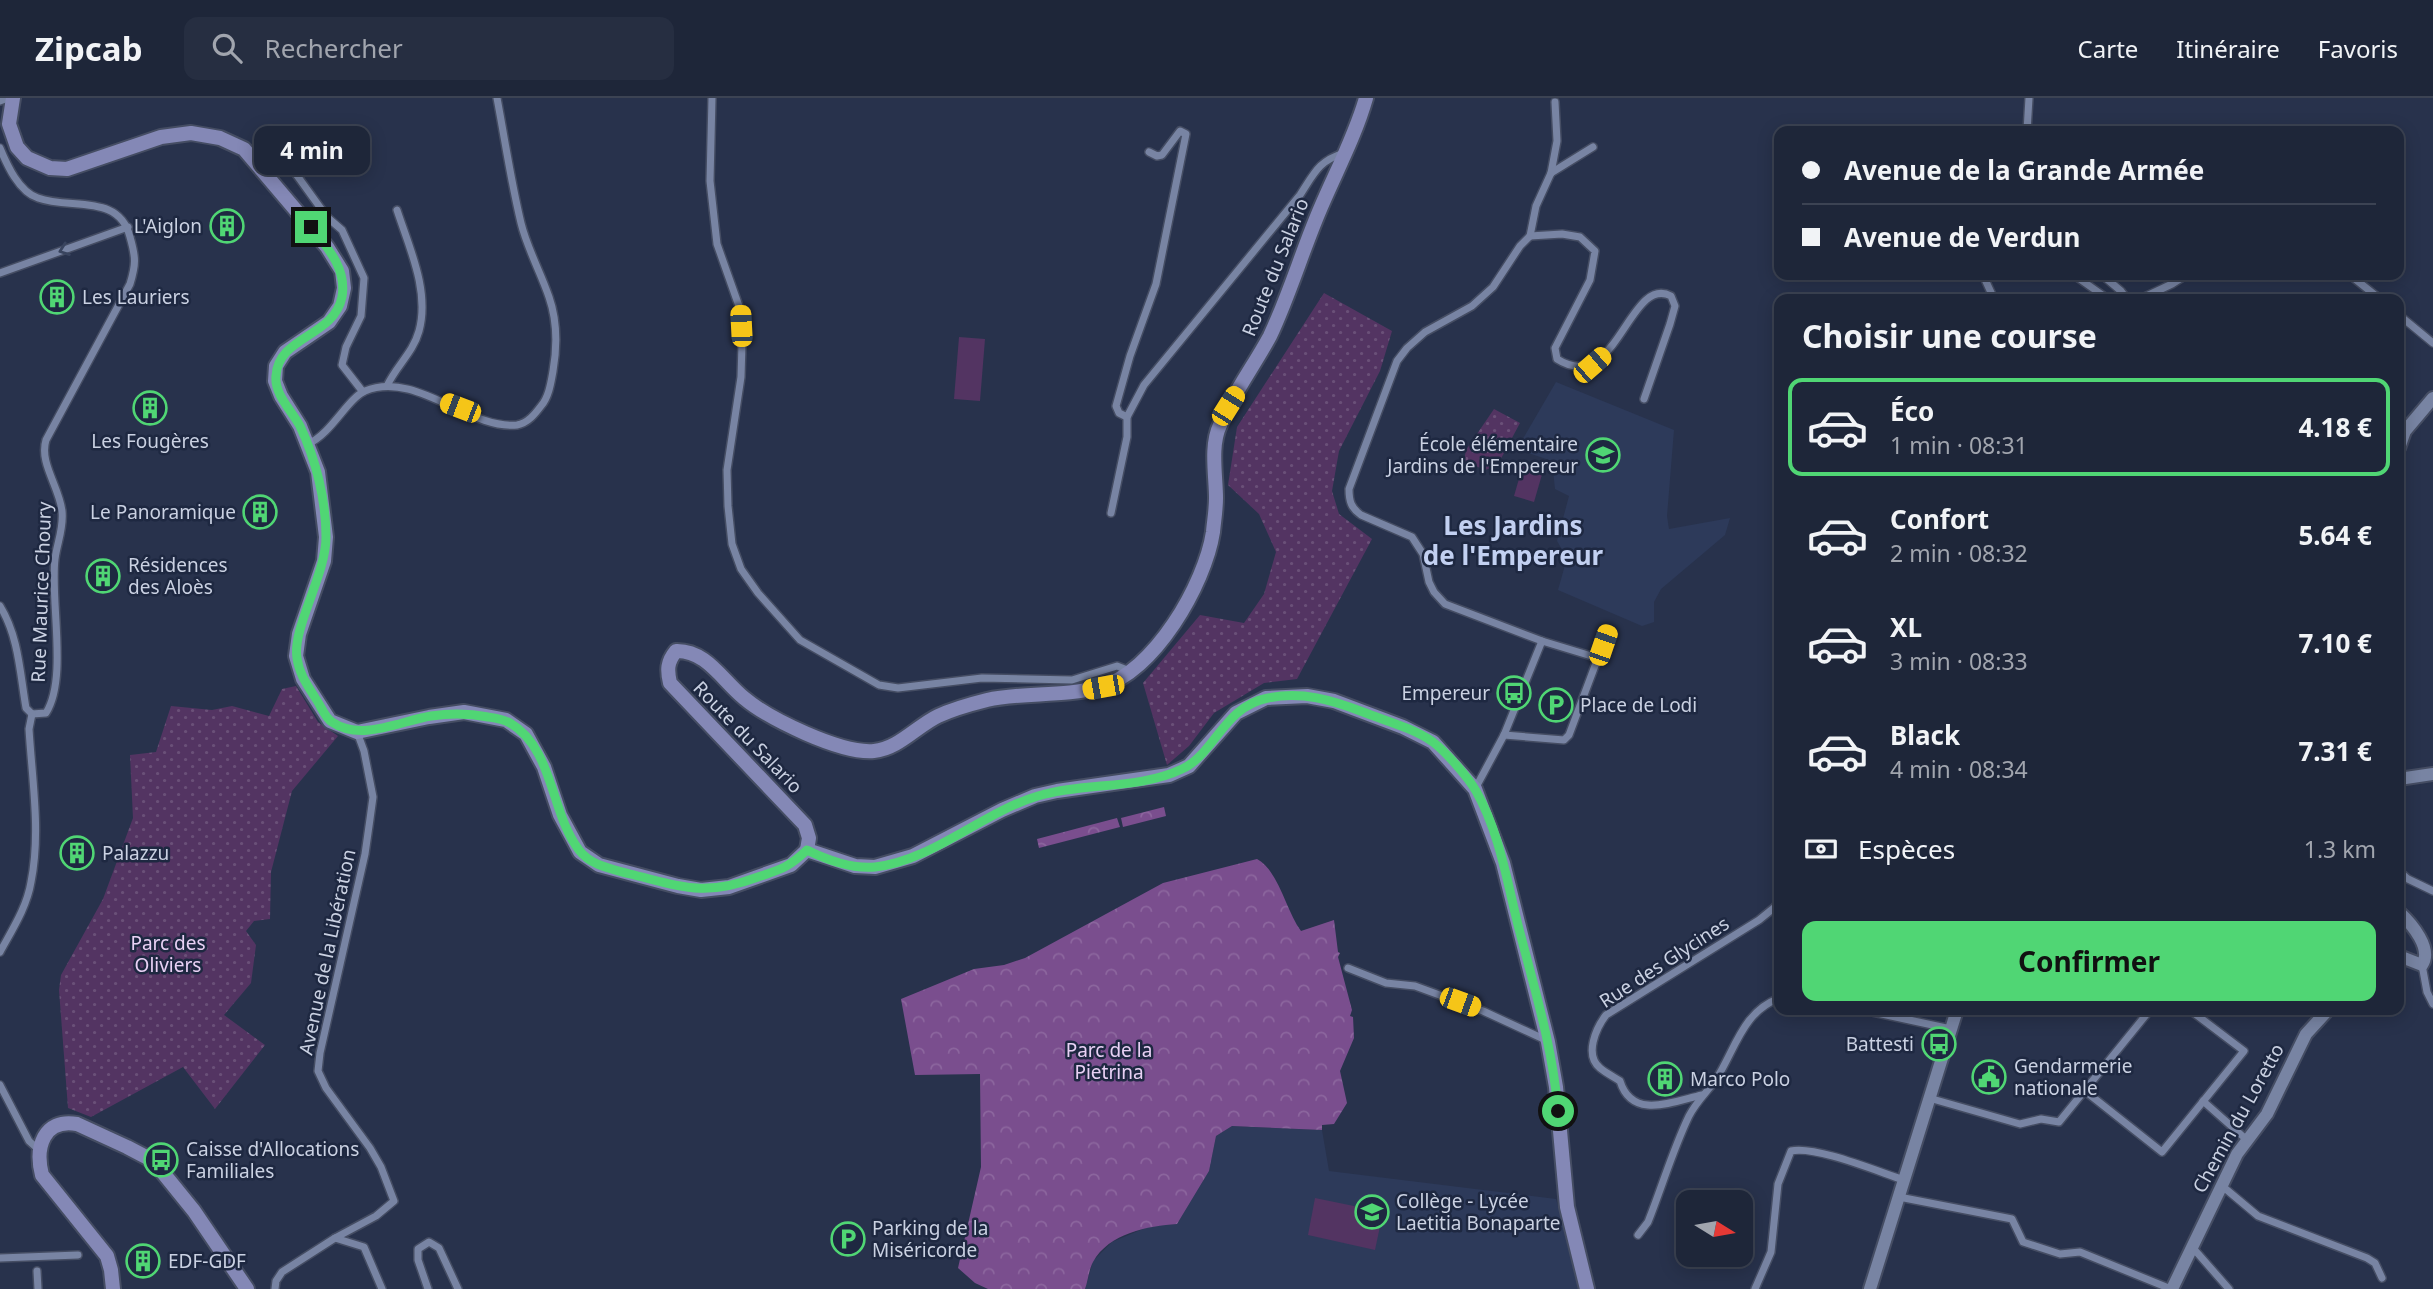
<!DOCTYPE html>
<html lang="fr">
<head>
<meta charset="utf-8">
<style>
  body { margin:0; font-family:"Noto Sans",sans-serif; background:#262e41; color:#f1f3f6; height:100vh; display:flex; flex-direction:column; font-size:26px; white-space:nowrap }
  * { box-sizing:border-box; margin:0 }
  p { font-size:23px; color:#a1a5ae }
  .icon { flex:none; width:38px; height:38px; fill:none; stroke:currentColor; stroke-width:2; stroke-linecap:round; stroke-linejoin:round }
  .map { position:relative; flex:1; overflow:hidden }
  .sheet { position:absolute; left:1774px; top:196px; width:630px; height:721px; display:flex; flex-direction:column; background:#1e2639; border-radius:14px; box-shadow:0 4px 18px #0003,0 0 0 2px #3c4353 }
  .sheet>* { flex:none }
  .top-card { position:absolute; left:1774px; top:28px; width:630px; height:154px; border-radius:14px; box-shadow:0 4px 18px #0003,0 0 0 2px #3c4353; display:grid; align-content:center; height:154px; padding:0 28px; background:#1e2639 }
  .needle { width:46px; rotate:101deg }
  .tools { position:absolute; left:1676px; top:1092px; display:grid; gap:14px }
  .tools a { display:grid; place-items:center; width:77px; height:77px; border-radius:14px; background:#1e2639; box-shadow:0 4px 18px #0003,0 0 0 2px #3c4353; font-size:35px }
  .end { position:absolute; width:32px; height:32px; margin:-16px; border:9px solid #50d674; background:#111; box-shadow:0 0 0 4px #111 }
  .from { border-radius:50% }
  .bubble { position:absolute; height:49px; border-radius:14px; background:#1e2639; box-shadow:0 4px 18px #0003,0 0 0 2px #3c4353; font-size:23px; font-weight:700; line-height:49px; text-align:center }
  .car { position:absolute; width:21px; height:42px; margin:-21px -10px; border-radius:9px; box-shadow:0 0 5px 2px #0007; background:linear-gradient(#f5c518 24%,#345 0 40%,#f5c518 0 76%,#345 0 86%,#f5c518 0) }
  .top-card b { display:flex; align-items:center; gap:24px; height:66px; font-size:26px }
  .top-card b+b { border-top:2px solid #3c4353 }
  .top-card i { width:18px; height:18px; background:#f1f3f6 }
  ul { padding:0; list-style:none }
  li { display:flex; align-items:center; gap:21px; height:98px; margin:0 14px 10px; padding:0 14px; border:4px solid transparent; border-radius:14px }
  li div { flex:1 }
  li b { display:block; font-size:26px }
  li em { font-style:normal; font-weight:700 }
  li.active { border-color:#50d674 }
  li>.icon { width:63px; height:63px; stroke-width:1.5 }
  h2 { padding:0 28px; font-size:32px; line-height:84px }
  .pay { display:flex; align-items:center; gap:18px; height:77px; padding:0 28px; font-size:26px }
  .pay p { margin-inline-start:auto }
  .action { display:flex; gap:14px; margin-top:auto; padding:14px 28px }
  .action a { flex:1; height:80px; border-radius:14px; background:#50d674; color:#111; font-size:28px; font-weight:700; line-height:80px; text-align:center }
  header { display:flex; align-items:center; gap:42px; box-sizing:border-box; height:98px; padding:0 35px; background:#1e2639; border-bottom:2px solid #3c4353 }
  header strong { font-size:33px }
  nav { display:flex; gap:38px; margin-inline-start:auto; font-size:24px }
  .search { width:490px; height:63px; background:#262e41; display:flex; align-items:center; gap:18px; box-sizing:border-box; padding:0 24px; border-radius:14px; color:#a1a5ae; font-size:26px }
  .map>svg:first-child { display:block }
</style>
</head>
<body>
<header>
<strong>Zipcab</strong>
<div class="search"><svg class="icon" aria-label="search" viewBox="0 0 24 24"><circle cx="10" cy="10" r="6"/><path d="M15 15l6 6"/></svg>Rechercher</div>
<nav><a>Carte</a><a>Itinéraire</a><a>Favoris</a></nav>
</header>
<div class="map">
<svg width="2433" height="1191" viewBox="0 0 2433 1191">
  <defs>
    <pattern id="grass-dots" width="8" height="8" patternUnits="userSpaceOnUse" patternTransform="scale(1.75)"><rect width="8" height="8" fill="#533462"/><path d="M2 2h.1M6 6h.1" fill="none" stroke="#6a5078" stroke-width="1.8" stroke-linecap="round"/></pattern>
    <pattern id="forest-crowns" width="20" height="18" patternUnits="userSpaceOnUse" patternTransform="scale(1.75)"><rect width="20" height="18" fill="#7a4e8e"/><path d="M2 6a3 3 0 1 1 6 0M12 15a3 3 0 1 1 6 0" fill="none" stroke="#8c669e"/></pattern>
  </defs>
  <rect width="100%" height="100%" fill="#28324c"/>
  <g fill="#2d3a5a">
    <polygon points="1556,284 1674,332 1667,418 1669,431 1730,420 1725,437 1661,491 1654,504 1654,524 1642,528 1558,492 1567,460 1557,443 1569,398 1555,391 1552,363 1517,351"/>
    <polygon points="1232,1028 1322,1032 1329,1073 1556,1101 1580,1191 1085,1191 1093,1163 1112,1144 1150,1128 1177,1126 1209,1073 1216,1038"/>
  </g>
  <g fill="url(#grass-dots)">
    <polygon points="1324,195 1392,233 1380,273 1339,353 1332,393 1339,416 1372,441 1297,581 1264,585 1214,615 1189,648 1167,667 1143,585 1200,517 1244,525 1264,496 1276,454 1259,416 1228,387 1237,329"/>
    <polygon points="1494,311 1520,325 1497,368 1485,372 1464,363 1466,352"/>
    <polygon points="296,588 318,624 338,638 292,693 271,774 270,821 254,823 246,833 256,847 251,885 224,917 265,947 215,1011 183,969 91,1019 68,1010 59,892 61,877 103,801 133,720 130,657 156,654 171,608 212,612 232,608 269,618 282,591"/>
  </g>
  <g fill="url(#forest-crowns)">
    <polygon points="1164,709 1166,718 1123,729 1121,720"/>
    <polygon points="1117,720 1120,729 1039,750 1037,741"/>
    <path d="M1257,761C1279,773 1286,813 1301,833L1334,822L1338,854L1340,855L1338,859L1352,912L1350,918L1353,919L1354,940L1340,973L1347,1005L1334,1026L1322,1027V1032L1232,1028L1216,1038L1209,1073L1177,1126C1148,1128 1109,1135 1093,1164C1089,1171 1088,1183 1085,1191H988L975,1185L958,1170L981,1069L980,976L915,977L901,901L974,871L1004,867L1025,860L1163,785Z"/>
  </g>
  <g fill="#533462">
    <polygon points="959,239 985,241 980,303 954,301"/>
    <polygon points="1523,367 1543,373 1534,404 1514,398"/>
    <polygon points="1315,1100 1383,1114 1375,1152 1308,1137"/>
  </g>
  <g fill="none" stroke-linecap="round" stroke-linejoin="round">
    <defs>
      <g id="minor">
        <polyline points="712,0 710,83 717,146 740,211 742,246 741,279 727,372 728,408 732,446 741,471 758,495 800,542 879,587 898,590 982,580 1072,582 1117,568 1130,573"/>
        <polyline points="0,3 8,0"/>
        <polyline points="2027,33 2029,0"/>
        <polyline points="275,47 327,119 342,132 364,180 361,218 346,249 342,267 363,294"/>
        <path d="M0,50C7,67 19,94 38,100C71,112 119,95 130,139C136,160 136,166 130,186L46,342C39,365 59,388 62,413C64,430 57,445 55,461C50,503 68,580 46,615L32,616"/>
        <polyline points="1551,75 1557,43 1555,4"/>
        <polyline points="1530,138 1536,108 1551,75 1593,49"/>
        <polyline points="0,175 128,129"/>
        <polyline points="1983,177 1994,201"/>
        <polyline points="2074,177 2108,201"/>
        <polyline points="2102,177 2121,193 2127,201"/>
        <polyline points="2350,177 2380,201"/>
        <polyline points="2140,201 2172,186 2186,177"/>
        <polyline points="2399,217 2433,245"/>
        <path d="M387,288C396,268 413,255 419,233C430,193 409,149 397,112"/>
        <polyline points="1127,319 1119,315 1116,308 1130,258 1156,186 1186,36 1180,33 1162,57 1157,58 1149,54"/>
        <path d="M308,346C332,335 347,301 365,293C416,272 469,332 517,327C528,325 535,316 541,308C549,299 551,284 553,273C557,250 557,222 549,199C541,175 527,150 521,125C511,84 505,42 497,0"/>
        <path d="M1111,415L1127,339V319L1144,287L1300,97C1314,76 1318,63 1344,55"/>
        <path d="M0,508C19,539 20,576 26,610L32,616"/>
        <path d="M1598,560L1542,543L1445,506L1434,494L1429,484L1423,456L1412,439L1361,417C1351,410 1349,403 1349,391L1397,263L1407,250L1425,234L1472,208L1493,189L1520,148L1530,138L1562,136L1580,139L1595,153L1590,182L1555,250L1557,261C1617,299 1629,176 1671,198L1675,208L1670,226L1644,301"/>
        <polyline points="1504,637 1564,642 1569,637 1608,533"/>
        <polyline points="1475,691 1504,637 1542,543"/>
        <polyline points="2399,773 2408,781 2433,793"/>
        <path d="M0,854C12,832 27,809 31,784C41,735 32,681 29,631L32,616"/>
        <polyline points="2422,867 2427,894 2433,906"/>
        <polyline points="1348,870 1386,885 1415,888 1483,913 1548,943"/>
        <polyline points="1863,912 1951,931"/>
        <polyline points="0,987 29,1043 39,1052"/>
        <polyline points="2085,993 2162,1054 2244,953 2190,912"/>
        <path d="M1702,997C1672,1004 1632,1022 1620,983C1614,979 1606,975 1600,970C1584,957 1596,930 1606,917L1759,822L1775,809L1780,801"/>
        <polyline points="1929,1000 2020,1026 2041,1021 2059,1024 2150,912"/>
        <polyline points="2203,1003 2247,1042"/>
        <polyline points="2221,1087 2258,1118 2367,1160 2375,1165 2382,1180"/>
        <polyline points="1899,1099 2012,1121 2023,1144 2060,1156 2080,1154 2171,1191"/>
        <path d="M1638,1137L1648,1124C1662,1089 1673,1051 1689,1018C1696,1004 1706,995 1715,983C1735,953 1742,913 1780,900"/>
        <polyline points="335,1140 364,1149 382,1191"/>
        <polyline points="2193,1150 2229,1191"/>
        <polyline points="0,1160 78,1157"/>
        <polyline points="37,1173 38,1191"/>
        <polyline points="275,1191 276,1183 282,1174 335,1140 376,1118 394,1103 381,1069 370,1050 326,990 318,973 320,955 365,756 370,721 373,699 364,653 357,634"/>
        <polyline points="428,1191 418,1162 418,1151 429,1144 439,1150 458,1191"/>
        <path d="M1755,1191L1771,1154L1778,1086L1791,1053C1814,1047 1879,1074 1904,1082"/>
      </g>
      <g id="tertiary">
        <polyline points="2399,350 2405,333 2433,300"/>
        <polyline points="2399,681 2433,676"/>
        <path d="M2399,814C2412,826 2433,851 2422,867L2399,858"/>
        <polyline points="1870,1191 1957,912"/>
        <polyline points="2172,1191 2237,1056 2267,1016 2306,936 2328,912"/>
      </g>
      <g id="secondary">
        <polyline points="13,0 9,26 17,49 27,60 50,70 67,71 161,39 191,35 220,40 244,51 327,149 342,173 344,190 340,208 329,224 285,254 276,268 275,283 281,298 300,328 318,374 326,439 324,463 299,536 296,558 303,581 330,623 357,634 429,619 464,614 506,622 526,636 544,669 560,717 580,754 599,767 678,788 701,792 729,789 791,767 807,752"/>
        <path d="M807,752L809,740L805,727L670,585C667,572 667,564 676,553C706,552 722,582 744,600C769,621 841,656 874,653C898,651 917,628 938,618C953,611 971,606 987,602C1023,594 1063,599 1100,589C1154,575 1205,486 1213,434C1214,423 1216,412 1216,400C1216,378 1210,348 1220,327C1233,295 1254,268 1270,238C1288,200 1300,160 1316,121C1332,81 1354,42 1366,0"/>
        <polyline points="807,752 855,768 875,769 913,758 1002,712 1035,698 1057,693 1169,677 1189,668 1236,615 1266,600 1307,598 1334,603 1403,629 1433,644 1475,691 1503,765 1548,944 1556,989 1567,1109 1587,1191"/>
        <path d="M113,1191L111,1172L107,1158L42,1077C35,1050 43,1020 77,1026L127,1049L148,1060L160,1071L194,1113L247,1191"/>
      </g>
    </defs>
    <use href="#minor" stroke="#454d63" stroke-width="10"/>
    <use href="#tertiary" stroke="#454d63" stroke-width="16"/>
    <use href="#secondary" stroke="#454d63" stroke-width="18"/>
    <use href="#minor" stroke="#7884a3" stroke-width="7"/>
    <use href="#tertiary" stroke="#7884a3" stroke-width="12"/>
    <use href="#secondary" stroke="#8488b6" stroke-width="14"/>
  </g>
  <defs><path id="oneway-chevron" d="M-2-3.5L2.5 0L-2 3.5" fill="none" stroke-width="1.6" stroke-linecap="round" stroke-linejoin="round" transform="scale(1.75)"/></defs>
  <use stroke="#39445e" href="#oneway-chevron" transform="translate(64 152) rotate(160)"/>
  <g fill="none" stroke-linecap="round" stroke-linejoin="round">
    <path stroke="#50d674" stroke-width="9" d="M311,129C328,150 347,171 342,199C334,239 278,238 276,278C274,296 292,313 300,328C316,362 326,402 326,439C326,477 292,530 297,560C299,576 308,588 316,601C321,608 325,620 332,624C361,644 400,623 431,618C451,615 468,615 488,619C495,620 503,621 510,625C554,651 550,714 579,752C591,768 612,771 630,776C683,789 704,799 758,779C781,771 788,770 807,752C827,762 852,771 875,769C932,763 983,714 1038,698C1085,684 1138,692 1182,671C1214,657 1224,608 1268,600C1302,593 1332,602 1363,614C1386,623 1413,630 1433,644C1446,654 1468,679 1476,693C1499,733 1507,783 1518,827C1534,889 1553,950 1558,1013"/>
  </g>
  <defs>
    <symbol id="building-ring" viewBox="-11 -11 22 22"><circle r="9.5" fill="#1e2841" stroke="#50d674" stroke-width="1.5"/><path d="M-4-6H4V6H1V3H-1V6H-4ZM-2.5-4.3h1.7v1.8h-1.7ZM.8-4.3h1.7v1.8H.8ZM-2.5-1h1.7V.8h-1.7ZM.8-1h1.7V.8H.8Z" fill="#50d674"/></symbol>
    <symbol id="school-ring" viewBox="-11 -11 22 22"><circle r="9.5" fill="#1e2841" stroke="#50d674" stroke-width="1.5"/><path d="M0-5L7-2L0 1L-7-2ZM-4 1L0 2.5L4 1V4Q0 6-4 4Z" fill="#50d674"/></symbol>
    <symbol id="bus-ring" viewBox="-11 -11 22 22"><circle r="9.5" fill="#1e2841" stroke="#50d674" stroke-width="1.5"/><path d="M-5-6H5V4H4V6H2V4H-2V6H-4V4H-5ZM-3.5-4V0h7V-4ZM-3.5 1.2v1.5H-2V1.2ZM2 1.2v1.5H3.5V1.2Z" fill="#50d674"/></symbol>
    <symbol id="parking-ring" viewBox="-11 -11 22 22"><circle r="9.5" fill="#1e2841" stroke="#50d674" stroke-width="1.5"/><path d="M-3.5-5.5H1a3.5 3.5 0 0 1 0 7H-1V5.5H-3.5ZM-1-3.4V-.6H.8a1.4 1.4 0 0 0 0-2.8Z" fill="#50d674"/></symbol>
    <symbol id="civic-ring" viewBox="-11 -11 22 22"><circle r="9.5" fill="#1e2841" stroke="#50d674" stroke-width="1.5"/><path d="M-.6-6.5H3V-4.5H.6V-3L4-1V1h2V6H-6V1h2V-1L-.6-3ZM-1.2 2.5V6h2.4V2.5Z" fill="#50d674"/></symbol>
  </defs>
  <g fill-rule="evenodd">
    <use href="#building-ring" x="208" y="109" width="38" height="38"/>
    <use href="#building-ring" x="38" y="180" width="38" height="38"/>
    <use href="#building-ring" x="131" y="291" width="38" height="38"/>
    <use href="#school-ring" x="1584" y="338" width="38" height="38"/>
    <use href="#building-ring" x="241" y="395" width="38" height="38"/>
    <use href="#building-ring" x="84" y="459" width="38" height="38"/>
    <use href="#bus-ring" x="1495" y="576" width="38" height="38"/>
    <use href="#parking-ring" x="1537" y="588" width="38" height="38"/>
    <use href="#building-ring" x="58" y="736" width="38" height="38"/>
    <use href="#bus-ring" x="1920" y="927" width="38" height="38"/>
    <use href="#civic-ring" x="1970" y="960" width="38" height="38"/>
    <use href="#building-ring" x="1646" y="962" width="38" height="38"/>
    <use href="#bus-ring" x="142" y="1043" width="38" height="38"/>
    <use href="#school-ring" x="1353" y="1095" width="38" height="38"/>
    <use href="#parking-ring" x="829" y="1122" width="38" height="38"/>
    <use href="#building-ring" x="124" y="1144" width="38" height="38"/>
  </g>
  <g text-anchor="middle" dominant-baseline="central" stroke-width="5" stroke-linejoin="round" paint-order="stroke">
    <g font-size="19" fill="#cad1e2" stroke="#1e2841" text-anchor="start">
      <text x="202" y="128" text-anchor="end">L'Aiglon</text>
      <text x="82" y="199">Les Lauriers</text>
      <text x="150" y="343" text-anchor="middle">Les Fougères</text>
      <text x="1578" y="346" text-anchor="end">École élémentaire<tspan x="1578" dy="22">Jardins de l'Empereur</tspan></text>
      <text x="236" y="414" text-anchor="end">Le Panoramique</text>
      <text x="128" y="467">Résidences<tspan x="128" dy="22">des Aloès</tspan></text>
      <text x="1490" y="595" text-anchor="end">Empereur</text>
      <text x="1580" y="607">Place de Lodi</text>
      <text x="102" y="755">Palazzu</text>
      <text x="1914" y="946" text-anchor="end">Battesti</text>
      <text x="2014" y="968">Gendarmerie<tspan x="2014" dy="22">nationale</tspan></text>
      <text x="1690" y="981">Marco Polo</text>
      <text x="186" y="1051">Caisse d'Allocations<tspan x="186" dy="22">Familiales</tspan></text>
      <text x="1396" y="1103">Collège - Lycée<tspan x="1396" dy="22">Laetitia Bonaparte</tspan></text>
      <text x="872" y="1130">Parking de la<tspan x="872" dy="22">Miséricorde</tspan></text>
      <text x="168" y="1163">EDF-GDF</text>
    </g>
    <g font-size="19" fill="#cad1e2" stroke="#1e2841">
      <text transform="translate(1275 169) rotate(-68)">Route du Salario</text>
      <text transform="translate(41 494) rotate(-88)">Rue Maurice Choury</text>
      <text transform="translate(748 639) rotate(46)">Route du Salario</text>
      <text transform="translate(327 854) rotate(-78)">Avenue de la Libération</text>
      <text transform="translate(1664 864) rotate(-33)">Rue des Glycines</text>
      <text transform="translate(2238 1020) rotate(-61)">Chemin du Loretto</text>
    </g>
    <g font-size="19" fill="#e9d1f5" stroke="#1e2841">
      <text x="168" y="845">Parc des<tspan x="168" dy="22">Oliviers</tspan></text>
      <text x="1109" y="952">Parc de la<tspan x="1109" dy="22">Pietrina</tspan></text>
    </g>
    <g font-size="26" font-weight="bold" fill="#c2d0f1" stroke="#1e2841">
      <text x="1513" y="427">Les Jardins<tspan x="1513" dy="30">de l'Empereur</tspan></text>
    </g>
  </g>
</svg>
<div class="tools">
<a><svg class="needle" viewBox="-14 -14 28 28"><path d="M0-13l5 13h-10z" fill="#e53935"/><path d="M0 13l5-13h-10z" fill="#a1a5ae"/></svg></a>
</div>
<i class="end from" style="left:1558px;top:1013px"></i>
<i class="end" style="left:311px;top:129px"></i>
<div class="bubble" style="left:254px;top:28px;width:116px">4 min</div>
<i class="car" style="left:741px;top:228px;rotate:357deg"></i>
<i class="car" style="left:1592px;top:267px;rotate:49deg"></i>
<i class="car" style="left:1228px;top:308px;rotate:32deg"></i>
<i class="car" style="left:460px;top:310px;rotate:291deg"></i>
<i class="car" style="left:1603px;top:547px;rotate:19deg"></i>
<i class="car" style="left:1103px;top:589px;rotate:260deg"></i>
<i class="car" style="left:1460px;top:904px;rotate:110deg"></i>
<div class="top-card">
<b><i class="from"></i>Avenue de la Grande Armée</b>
<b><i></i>Avenue de Verdun</b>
</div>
<section class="sheet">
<h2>Choisir une course</h2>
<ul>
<li class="active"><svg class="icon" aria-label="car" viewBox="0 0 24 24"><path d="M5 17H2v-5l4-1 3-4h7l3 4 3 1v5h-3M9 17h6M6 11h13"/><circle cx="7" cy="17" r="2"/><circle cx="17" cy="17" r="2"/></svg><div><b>Éco</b><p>1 min · 08:31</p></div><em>4.18 €</em></li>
<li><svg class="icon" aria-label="car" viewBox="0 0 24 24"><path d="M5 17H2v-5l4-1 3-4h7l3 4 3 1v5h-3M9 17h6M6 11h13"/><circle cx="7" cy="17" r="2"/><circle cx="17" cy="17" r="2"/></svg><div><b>Confort</b><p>2 min · 08:32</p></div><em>5.64 €</em></li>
<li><svg class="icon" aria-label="car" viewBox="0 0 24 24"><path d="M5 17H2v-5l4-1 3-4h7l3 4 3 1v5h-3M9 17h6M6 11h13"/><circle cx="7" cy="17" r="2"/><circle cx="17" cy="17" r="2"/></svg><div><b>XL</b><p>3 min · 08:33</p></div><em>7.10 €</em></li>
<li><svg class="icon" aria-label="car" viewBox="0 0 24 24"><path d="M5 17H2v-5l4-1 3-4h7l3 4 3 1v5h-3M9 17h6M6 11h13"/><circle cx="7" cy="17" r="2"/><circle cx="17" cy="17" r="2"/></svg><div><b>Black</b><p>4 min · 08:34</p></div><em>7.31 €</em></li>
</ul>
<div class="pay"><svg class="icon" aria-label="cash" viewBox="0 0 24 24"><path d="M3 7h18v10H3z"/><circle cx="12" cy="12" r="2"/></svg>Espèces<p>1.3 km</p></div>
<div class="action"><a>Confirmer</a></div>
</section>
</div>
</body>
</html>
